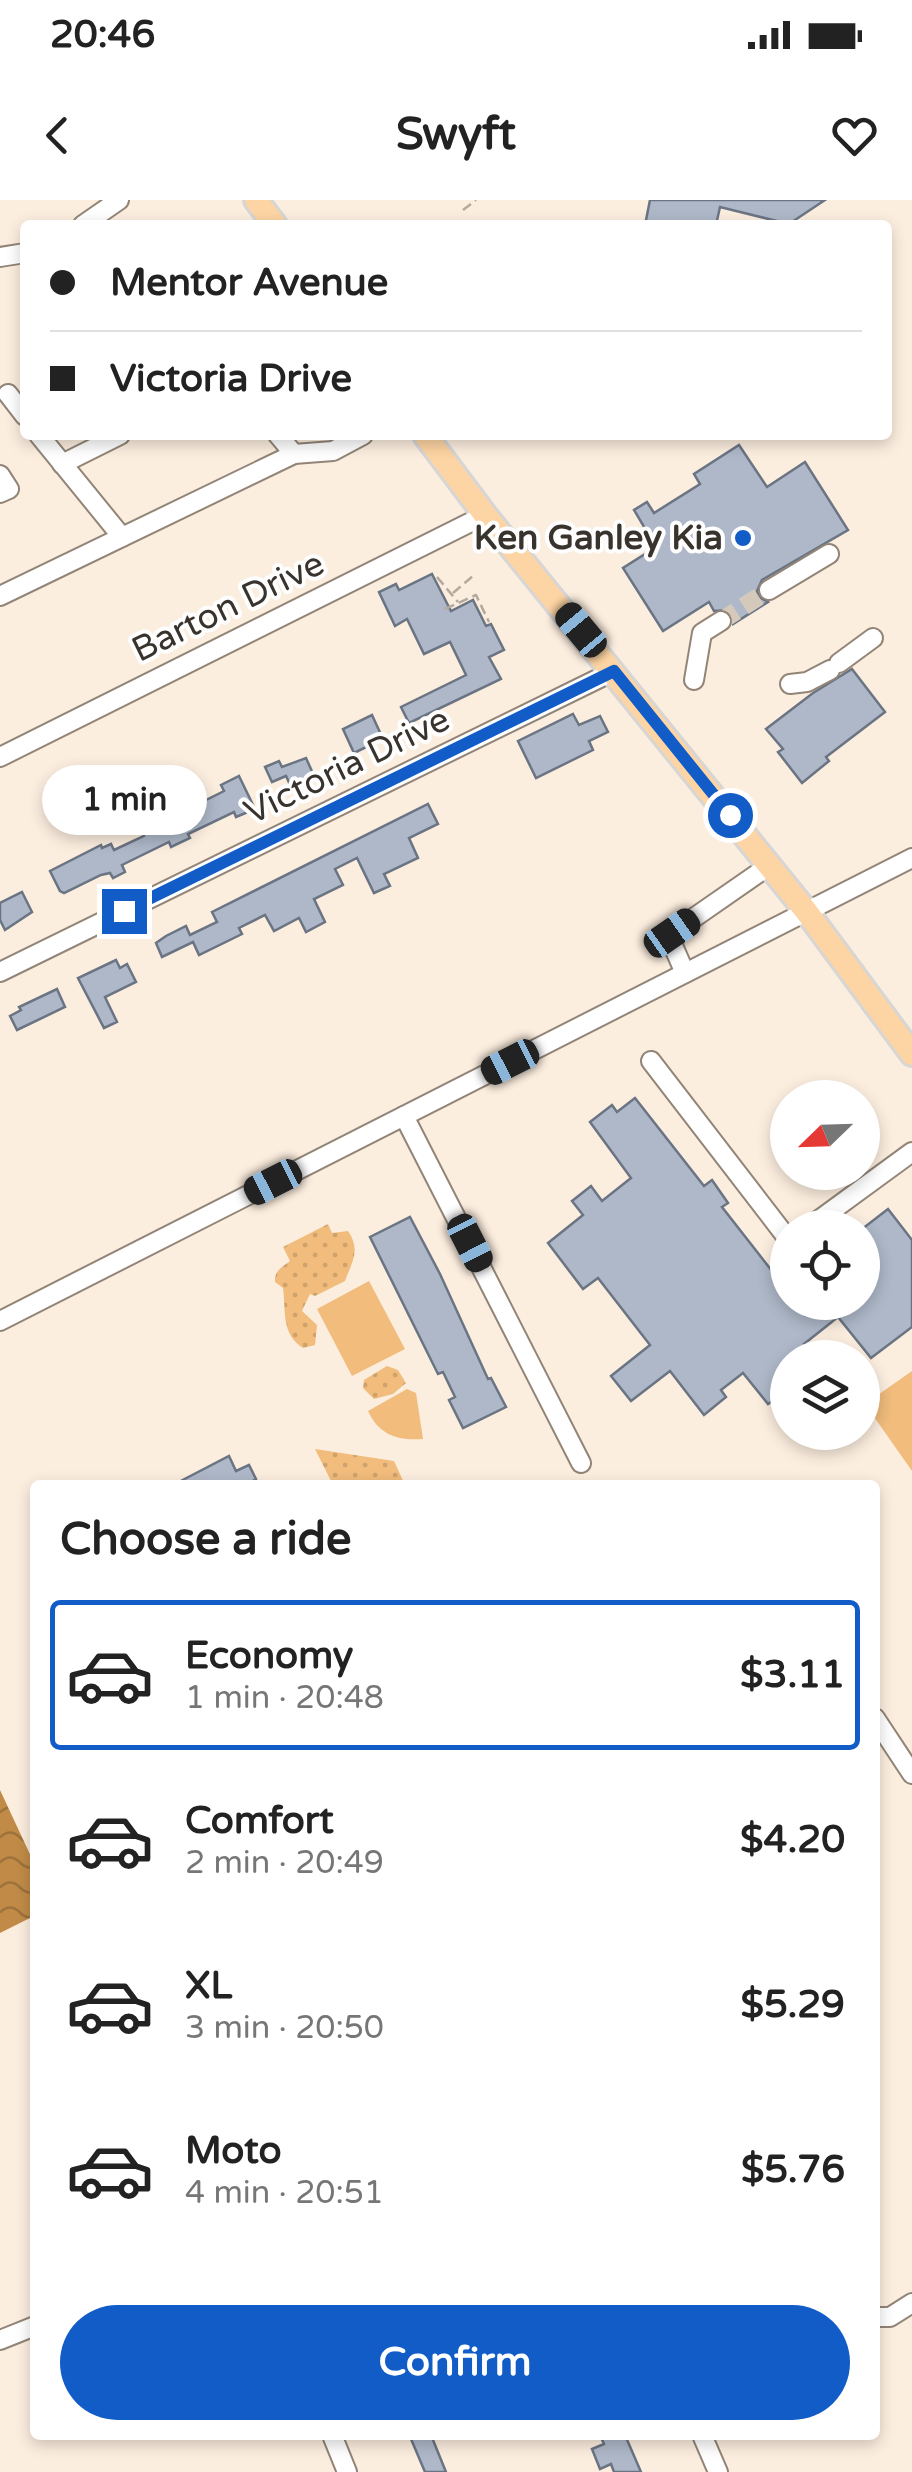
<!DOCTYPE html>
<html lang="en">
<head>
<meta charset="utf-8">
<style>
  body { margin:0; font-family:"Varela Round",sans-serif; background:#f2f2f2; color:#222; height:100vh; display:flex; flex-direction:column; font-size:38px; white-space:nowrap }
  * { box-sizing:border-box; margin:0 }
  p { font-size:32px; color:#767676 }
  .icon { flex:none; width:55px; height:55px; fill:none; stroke:currentColor; stroke-width:2; stroke-linecap:round; stroke-linejoin:round }
  .map { position:relative; flex:1; overflow:hidden }
  .panel { position:absolute; left:30px; top:1280px; width:850px; height:960px; display:flex; flex-direction:column; background:#fff; border-radius:10px; box-shadow:0 5px 15px #0003 }
  .panel>* { flex:none }
  .guide { position:absolute; left:20px; top:20px; width:872px; height:220px; border-radius:10px; box-shadow:0 5px 15px #0003; display:grid; align-content:center; height:220px; padding:0 30px; background:#fff }
  .needle { width:65px; rotate:247deg }
  .buttons { position:absolute; left:770px; top:880px; display:grid; gap:20px }
  .buttons a { display:grid; place-items:center; width:110px; height:110px; border-radius:50%; background:#fff; box-shadow:0 5px 15px #0003; font-size:50px }
  .end { position:absolute; width:45px; height:45px; margin:-22px; border:12px solid #125cc7; background:#fff; box-shadow:0 0 0 5px #fff }
  .from { border-radius:50% }
  .bubble { position:absolute; height:70px; border-radius:35px; background:#fff; box-shadow:0 5px 15px #0003; font-size:32px; font-weight:700; line-height:70px; text-align:center }
  .car { position:absolute; width:30px; height:60px; margin:-30px -15px; border-radius:12px; box-shadow:0 0 8px 2px #0007; background:linear-gradient(#222 24%,#8ab4d8 0 40%,#222 0 76%,#8ab4d8 0 86%,#222 0) }
  .guide b { display:flex; align-items:center; gap:35px; height:95px; font-size:38px }
  .guide b+b { border-top:2px solid #e0e0e0 }
  .guide i { width:25px; height:25px; background:#222 }
  ul { padding:0; list-style:none }
  li { display:flex; align-items:center; gap:30px; height:150px; margin:0 20px 15px; padding:0 10px; border:5px solid transparent; border-radius:10px }
  li div { flex:1 }
  li b { display:block; font-size:38px }
  li em { font-style:normal; font-weight:700 }
  li.current { border-color:#125cc7 }
  li>.icon { width:90px; height:90px; stroke-width:1.5 }
  h2 { padding:0 30px; font-size:45px; line-height:120px }
  .button { display:flex; gap:20px; margin-top:auto; padding:20px 30px }
  .button a { flex:1; height:115px; border-radius:60px; background:#125cc7; color:#fff; font-size:40px; font-weight:700; line-height:115px; text-align:center }
  .status { display:flex; justify-content:space-between; align-items:center; height:70px; padding:0 50px; background:#fff; direction:ltr }
  .status svg { height:28px; fill:currentColor }
  header { display:flex; justify-content:space-between; align-items:center; height:130px; padding:0 30px; background:#fff; font-size:45px; font-weight:700 }
  .map>svg:first-child { display:block }
</style>
</head>
<body>
<div class="status"><b>20:46</b><svg viewBox="0 0 49 12"><path d="M0 12V9h3v3zM5 12V6h3v6zM10 12V3h3v9zM15 12V0h3v12zM26 1h20v11H26zM47 4h2v5h-2z"/></svg></div>
<header><svg class="icon" aria-label="back" viewBox="0 0 24 24"><path d="M15 5l-7 7 7 7"/></svg>Swyft<svg class="icon" aria-label="heart" viewBox="0 0 24 24"><path d="M12 20l-8-8c-3-5 5-10 8-4 3-6 11-1 8 4z"/></svg></header>
<div class="map">
<svg width="912" height="2272" viewBox="0 0 912 2272">
  <defs>
    <pattern id="park-dots" width="8" height="8" patternUnits="userSpaceOnUse" patternTransform="scale(2.5)"><rect width="8" height="8" fill="#f1bc7c"/><path d="M2 2h.1M6 6h.1" fill="none" stroke="#cfa26c" stroke-width="1.8" stroke-linecap="round"/></pattern>
    <pattern id="water-waves" width="16" height="10" patternUnits="userSpaceOnUse" patternTransform="scale(2.5)"><rect width="16" height="10" fill="#c18b47"/><path d="M0 5q4-4 8 0t8 0" fill="none" stroke="#9e723c"/></pattern>
  </defs>
  <rect width="100%" height="100%" fill="#fceedf"/>
  <g fill="#f1bc7c">
    <polygon points="369,1081 405,1149 352,1176 317,1109"/>
    <polygon points="912,1171 912,1271 865,1204"/>
    <path d="M407,1189L416,1193L423,1239C398,1241 379,1235 368,1211Z"/>
  </g>
  <g fill="url(#park-dots)">
    <path d="M328,1024L332,1033L348,1031C361,1050 352,1062 345,1081L315,1096L310,1094L302,1111L317,1125L315,1145L303,1148C281,1134 286,1111 283,1088L275,1082C274,1071 282,1067 290,1061L283,1047Z"/>
    <polygon points="387,1166 398,1170 406,1183 393,1194 374,1199 363,1188 364,1180"/>
    <polygon points="315,1249 394,1261 405,1285 333,1285"/>
  </g>
  <polygon fill="url(#water-waves)" points="0,1590 35,1665 34,1716 0,1733"/>
  <g fill="#aeb8c8" stroke="#6b7483" stroke-width="2.5">
    <polygon points="650,0 825,0 789,24 720,7 716,25 645,25"/>
    <polygon points="739,245 767,287 805,262 848,330 762,380 757,391 759,397 768,402 733,424 728,410 714,411 709,402 663,431 623,368 656,347 634,310 647,302 654,313 700,284 694,274"/>
    <polygon points="432,374 451,411 473,400 486,426 491,424 504,450 489,457 501,479 409,523 401,507 466,475 450,442 424,454 407,419 395,426 379,392 396,384 399,390"/>
    <polygon points="852,469 885,512 826,557 829,561 802,583 778,552 783,549 766,529 813,493"/>
    <polygon points="573,514 579,525 600,516 608,532 589,541 593,550 536,578 518,541"/>
    <polygon points="372,515 383,539 354,553 343,529"/>
    <polygon points="306,558 315,578 292,589 286,576 272,582 265,567 279,561 282,567"/>
    <polygon points="239,576 255,609 236,617 234,612 188,634 190,638 171,647 169,642 122,665 125,672 113,678 110,673 101,675 64,693 60,691 50,671 101,645 102,648 111,644 114,650 144,636 139,625 168,610 172,617 224,591 221,585"/>
    <polygon points="428,604 438,624 409,638 418,658 384,674 390,686 374,693 357,658 335,669 343,685 314,699 325,722 306,732 299,718 274,731 265,715 239,728 242,734 199,755 193,742 162,757 156,743 166,736 186,726 190,735 217,722 212,712"/>
    <polygon points="22,692 32,712 5,730 0,720 0,703"/>
    <polygon points="116,760 120,768 127,764 136,782 105,797 117,822 104,828 78,778"/>
    <polygon points="57,789 65,807 17,830 10,816 21,810 19,807"/>
    <polygon points="635,898 704,986 712,980 728,1003 722,1007 772,1071 788,1093 788,1102 795,1102 805,1115 820,1102 862,1102 862,1029 888,1009 912,1040 912,1127 871,1158 838,1117 804,1144 814,1158 788,1158 788,1190 768,1204 743,1173 721,1190 726,1197 704,1215 670,1171 631,1201 611,1176 650,1145 598,1078 583,1089 548,1043 583,1015 572,1001 591,986 602,1001 631,978 590,922 612,905 617,912"/>
    <polygon points="410,1017 440,1074 488,1179 491,1178 506,1207 463,1228 449,1200 455,1197 443,1172 438,1174 370,1037"/>
    <polygon points="229,1256 236,1271 249,1265 256,1279 246,1285 173,1285"/>
    <polygon points="421,2235 431,2235 446,2272 425,2272 411,2239"/>
    <polygon points="600,2235 625,2235 641,2272 614,2272 611,2264 600,2269 592,2249 604,2244"/>
  </g>
  <g fill="none" stroke-linecap="round" stroke-linejoin="round">
    <polyline stroke="#d5c9bb" stroke-width="18" stroke-dasharray="18 9" stroke-linecap="butt" points="721,421 769,390"/>
    <defs>
      <g id="minor">
        <polyline points="83,25 119,0"/>
        <polyline points="0,57 25,53"/>
        <polyline points="8,194 25,216"/>
        <polyline points="39,235 122,337"/>
        <polyline points="278,235 294,254"/>
        <polyline points="62,264 120,235"/>
        <polyline points="0,275 9,289 0,293"/>
        <polyline points="769,390 829,354"/>
        <polyline points="0,396 294,254 333,251 363,235"/>
        <polyline points="839,463 873,438"/>
        <polyline points="694,480 702,433 721,421"/>
        <polyline points="790,484 807,482 830,470"/>
        <polyline points="0,557 485,315"/>
        <polyline points="0,772 614,471"/>
        <polyline points="685,773 670,739 672,733 770,665"/>
        <polyline points="651,861 788,1039"/>
        <polyline points="404,916 581,1263"/>
        <polyline points="808,1028 912,952"/>
        <polyline points="0,1121 912,658"/>
        <polyline points="875,1518 912,1574"/>
        <polyline points="875,2117 890,2117 912,2103"/>
        <polyline points="0,2140 35,2126"/>
        <polyline points="332,2235 347,2272"/>
        <polyline points="702,2235 718,2272"/>
      </g>
      <g id="major">
        <polyline points="256,0 275,25"/>
        <polyline points="425,235 485,315 806,711 912,854"/>
      </g>
    </defs>
    <use href="#minor" stroke="#928577" stroke-width="22"/>
    <use href="#major" stroke="#d7d6d5" stroke-width="28"/>
    <g stroke="#b4a99d" stroke-width="2.5" stroke-dasharray="10 5" stroke-linecap="butt">
      <polyline points="463,10 476,0"/>
      <polyline points="437,377 458,402"/>
      <polyline points="453,393 473,376"/>
      <polyline points="445,409 476,395 489,422"/>
    </g>
    <use href="#minor" stroke="#fff" stroke-width="18"/>
    <use href="#major" stroke="#fdd4a3" stroke-width="22"/>
  </g>
  <g fill="none" stroke-linecap="round" stroke-linejoin="round">
    <polyline stroke="#125cc7" stroke-width="12" points="124,711 614,471 730,615"/>
  </g>
  <circle fill="#125cc7" stroke="#fefefe" stroke-width="4" cx="743" cy="338" r="10"/>
  <g text-anchor="middle" dominant-baseline="central" stroke-width="8" stroke-linejoin="round" paint-order="stroke">
    <g font-size="35" font-weight="bold" fill="#39332d" stroke="#fefefe" text-anchor="end">
      <text x="723" y="338">Ken Ganley Kia</text>
    </g>
    <g font-size="35" fill="#39332d" stroke="#fefefe">
      <text transform="translate(228 407) rotate(-26)">Barton Drive</text>
      <text transform="translate(347 566) rotate(-26)">Victoria Drive</text>
    </g>
  </g>
</svg>
<div class="buttons">
<a><svg class="needle" viewBox="-14 -14 28 28"><path d="M0-13l5 13h-10z" fill="#e53935"/><path d="M0 13l5-13h-10z" fill="#767676"/></svg></a>
<a><svg class="icon" aria-label="locate" viewBox="0 0 24 24"><circle cx="12" cy="12" r="6"/><path d="M12 2v4M12 18v4M2 12h4M18 12h4"/></svg></a>
<a><svg class="icon" aria-label="layers" viewBox="0 0 24 24"><path d="M12 4l9 5-9 5-9-5zM3 14l9 5 9-5"/></svg></a>
</div>
<i class="end from" style="left:730px;top:615px"></i>
<i class="end" style="left:124px;top:711px"></i>
<div class="bubble" style="left:42px;top:565px;width:165px">1 min</div>
<i class="car" style="left:581px;top:430px;rotate:320deg"></i>
<i class="car" style="left:672px;top:733px;rotate:55deg"></i>
<i class="car" style="left:510px;top:862px;rotate:243deg"></i>
<i class="car" style="left:273px;top:982px;rotate:243deg"></i>
<i class="car" style="left:470px;top:1043px;rotate:153deg"></i>
<div class="guide">
<b><i class="from"></i>Mentor Avenue</b>
<b><i></i>Victoria Drive</b>
</div>
<section class="panel">
<h2>Choose a ride</h2>
<ul>
<li class="current"><svg class="icon" aria-label="car" viewBox="0 0 24 24"><path d="M5 17H2v-5l4-1 3-4h7l3 4 3 1v5h-3M9 17h6M6 11h13"/><circle cx="7" cy="17" r="2"/><circle cx="17" cy="17" r="2"/></svg><div><b>Economy</b><p>1 min · 20:48</p></div><em>$3.11</em></li>
<li><svg class="icon" aria-label="car" viewBox="0 0 24 24"><path d="M5 17H2v-5l4-1 3-4h7l3 4 3 1v5h-3M9 17h6M6 11h13"/><circle cx="7" cy="17" r="2"/><circle cx="17" cy="17" r="2"/></svg><div><b>Comfort</b><p>2 min · 20:49</p></div><em>$4.20</em></li>
<li><svg class="icon" aria-label="car" viewBox="0 0 24 24"><path d="M5 17H2v-5l4-1 3-4h7l3 4 3 1v5h-3M9 17h6M6 11h13"/><circle cx="7" cy="17" r="2"/><circle cx="17" cy="17" r="2"/></svg><div><b>XL</b><p>3 min · 20:50</p></div><em>$5.29</em></li>
<li><svg class="icon" aria-label="car" viewBox="0 0 24 24"><path d="M5 17H2v-5l4-1 3-4h7l3 4 3 1v5h-3M9 17h6M6 11h13"/><circle cx="7" cy="17" r="2"/><circle cx="17" cy="17" r="2"/></svg><div><b>Moto</b><p>4 min · 20:51</p></div><em>$5.76</em></li>
</ul>
<div class="button"><a>Confirm</a></div>
</section>
</div>
</body>
</html>
